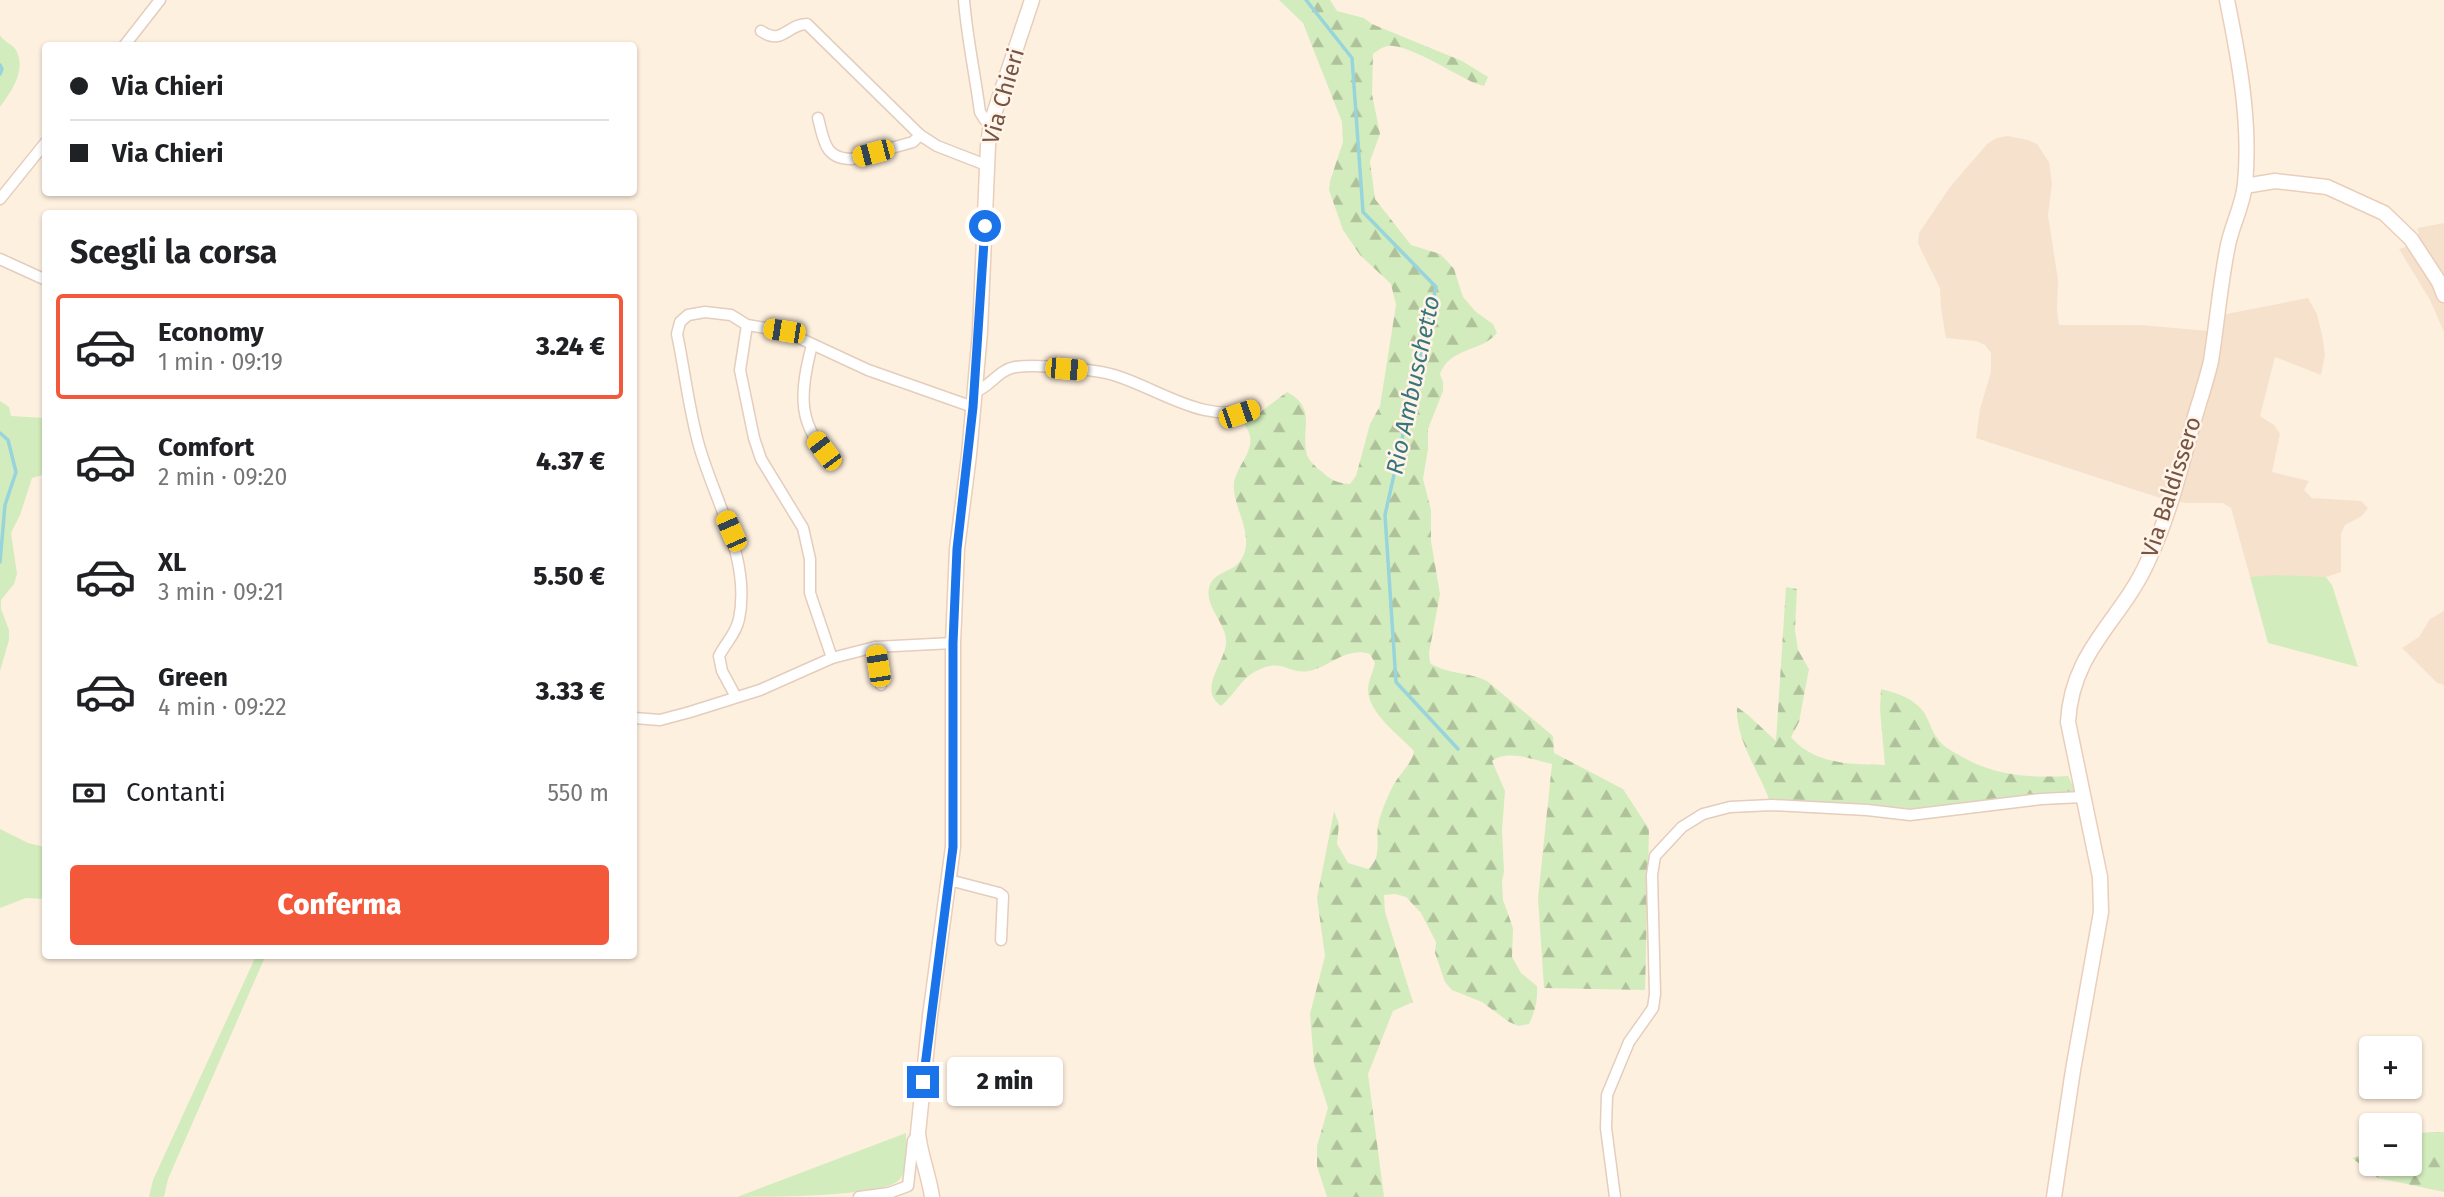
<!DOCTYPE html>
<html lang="it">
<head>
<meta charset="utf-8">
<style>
  body { margin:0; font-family:"Fira Sans",sans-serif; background:#f2f2f2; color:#202124; height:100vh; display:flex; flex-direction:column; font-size:26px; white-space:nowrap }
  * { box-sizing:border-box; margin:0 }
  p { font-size:23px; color:#757577 }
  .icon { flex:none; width:38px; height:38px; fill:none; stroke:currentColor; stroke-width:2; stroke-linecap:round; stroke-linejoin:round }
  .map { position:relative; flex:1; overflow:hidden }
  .drawer { position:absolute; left:42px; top:210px; width:595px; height:749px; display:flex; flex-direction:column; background:#fff; border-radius:7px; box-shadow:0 2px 5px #0004 }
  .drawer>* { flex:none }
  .guide { position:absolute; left:42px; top:42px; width:595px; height:154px; border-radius:7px; box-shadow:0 2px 5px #0004; display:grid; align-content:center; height:154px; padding:0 28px; background:#fff }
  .controls { position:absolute; left:2359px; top:1036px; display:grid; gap:14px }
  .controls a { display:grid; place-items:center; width:63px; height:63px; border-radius:7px; background:#fff; box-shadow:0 2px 5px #0004; font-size:35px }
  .end { position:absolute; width:32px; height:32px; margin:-16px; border:9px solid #1a73e8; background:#fff; box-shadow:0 0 0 4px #fff }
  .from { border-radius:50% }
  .bubble { position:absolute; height:49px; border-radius:7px; background:#fff; box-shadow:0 2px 5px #0004; font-size:23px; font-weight:800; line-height:49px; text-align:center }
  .car { position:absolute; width:21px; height:42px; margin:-21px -10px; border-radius:9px; box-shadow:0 0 5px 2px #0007; background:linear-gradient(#f5c518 24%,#345 0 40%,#f5c518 0 76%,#345 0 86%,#f5c518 0) }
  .guide b { display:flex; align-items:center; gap:24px; height:66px; font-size:26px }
  .guide b+b { border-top:2px solid #e0e0e0 }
  .guide i { width:18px; height:18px; background:#202124 }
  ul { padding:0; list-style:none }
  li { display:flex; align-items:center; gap:21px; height:105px; margin:0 14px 10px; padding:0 14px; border:4px solid transparent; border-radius:7px }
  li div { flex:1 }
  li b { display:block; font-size:26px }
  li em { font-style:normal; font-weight:800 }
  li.current { border-color:#f25839 }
  li>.icon { width:63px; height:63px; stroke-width:1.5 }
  h2 { padding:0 28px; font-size:32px; line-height:84px }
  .pay { display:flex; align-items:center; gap:18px; height:77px; padding:0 28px; font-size:26px }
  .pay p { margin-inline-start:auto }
  .primary-button { display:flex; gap:14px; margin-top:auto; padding:14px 28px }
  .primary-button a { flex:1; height:80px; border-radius:7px; background:#f25839; color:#fff; font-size:28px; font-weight:800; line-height:80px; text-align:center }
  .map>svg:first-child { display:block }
</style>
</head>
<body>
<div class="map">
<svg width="2444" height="1197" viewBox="0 0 2444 1197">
  <defs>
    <pattern id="forest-firs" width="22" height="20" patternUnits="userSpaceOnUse" patternTransform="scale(1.75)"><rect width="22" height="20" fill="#d3ecbd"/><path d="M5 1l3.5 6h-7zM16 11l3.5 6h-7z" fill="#b0c29b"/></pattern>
  </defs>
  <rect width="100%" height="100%" fill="#fef0df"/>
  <g fill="#f6e1cd">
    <polygon points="2008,136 2028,140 2037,144 2049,162 2052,184 2048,215 2058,280 2057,311 2059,325 2140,325 2209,331 2211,317 2308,298 2317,314 2322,334 2325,355 2321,375 2275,357 2260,416 2274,425 2280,434 2272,472 2309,481 2304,490 2312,498 2361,501 2368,508 2362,516 2345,525 2341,534 2341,572 2326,577 2250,577 2231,508 2223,503 2186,503 2163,499 1976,438 1980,409 1991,372 1991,353 1985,345 1976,341 1946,338 1941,308 1940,288 1922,252 1918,243 1919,233 1950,187 1988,143 1997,138"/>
    <polygon points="2444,223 2444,332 2430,300 2399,249 2421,242 2417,228"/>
    <polygon points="2444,611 2444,685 2437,683 2402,648 2419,637 2430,619"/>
  </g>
  <g fill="#d3ecbd">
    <path d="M0,35C4,42 12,44 16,50C27,70 11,92 0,107Z"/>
    <polygon points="0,401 9,407 11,416 45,418 46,474 32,478 20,515 11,533 17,574 14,584 1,600 1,609 9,630 9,640 0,671"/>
    <polygon points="2277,575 2326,577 2332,585 2358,667 2268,643 2250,577"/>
    <polygon points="0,829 28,843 45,847 45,899 26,898 0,908"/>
    <polygon points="256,956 265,957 168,1179 164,1197 149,1197 153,1180"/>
    <path d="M906,1133C906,1147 910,1169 899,1180C884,1197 764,1197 737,1197Z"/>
  </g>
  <g fill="url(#forest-firs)">
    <path d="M1279,0H1330L1337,11L1364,18L1372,24L1462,61L1488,77L1484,86L1474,83C1455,74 1412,47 1393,46C1385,45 1380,49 1373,54L1372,94L1380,134L1370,161L1375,199L1411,245L1440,254L1447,261L1454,269L1463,297L1476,312L1493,324L1497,333C1482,352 1450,347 1440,374L1443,382V391L1428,429V449L1423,479L1431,510V541L1440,594L1429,653L1430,663C1446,674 1469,672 1487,681L1553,736L1554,753L1623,789L1649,829L1645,990L1544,988L1538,898L1552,764C1534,760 1508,749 1492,761L1505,791L1502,830L1504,872L1502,881L1503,900L1513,928L1512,957L1521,973L1537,986C1538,1000 1535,1012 1529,1024L1519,1026L1509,1022L1482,1002L1452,990L1445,982L1435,953L1436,942L1421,913L1406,897L1395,894L1384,895L1385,912L1413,1002L1393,1011L1368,1074L1384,1197H1327L1317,1166V1146L1328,1108L1314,1064L1310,1014L1325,956L1317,898L1334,811L1339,824L1337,844L1348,863L1368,869C1384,855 1374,839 1379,821C1381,812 1389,793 1394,784C1401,772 1411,765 1414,751C1399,735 1369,714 1368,690C1368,681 1373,672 1375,663L1370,654C1347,646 1331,666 1309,671C1287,675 1284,657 1256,671C1241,679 1234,695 1221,706C1198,689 1223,666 1226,644C1228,624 1205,609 1209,588C1213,571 1232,573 1240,561C1259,535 1227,502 1235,478C1242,458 1260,445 1244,424L1287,392C1318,409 1300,428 1307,455C1310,462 1315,466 1321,471C1331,480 1336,483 1350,484L1356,476L1370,424L1380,406L1396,305L1391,284L1360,255L1343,230L1329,190L1330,181L1343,142L1342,122L1303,23Z"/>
    <path d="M1786,587L1797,589L1795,630L1798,650L1809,669L1799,722L1791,737C1815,765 1851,764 1885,765L1880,710L1881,689C1896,693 1912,697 1923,711C1929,719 1931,731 1938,739C1943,747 1952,751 1959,755C1993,776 2030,778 2068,776L2077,794L2033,796L1910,809L1770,802C1760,772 1735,740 1737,707L1748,715L1776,741Z"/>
    <polygon points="2444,1132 2444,1192 2378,1178 2352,1158 2371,1152 2371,1164 2410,1164 2410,1133"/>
  </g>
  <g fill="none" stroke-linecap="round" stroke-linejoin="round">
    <g stroke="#98d4db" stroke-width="3.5">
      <polyline points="1306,0 1352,58 1363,212 1436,287 1385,515 1396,682 1458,749"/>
      <polyline points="0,65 2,69 0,74"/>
      <polyline points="0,433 8,440 16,472 5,505 0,562"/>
    </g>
    <defs>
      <g id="street">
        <path d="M964,0C967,38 975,74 980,112L985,120L991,123"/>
        <path d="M761,31C783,46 787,24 807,24L920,135L937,146L986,165"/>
        <polyline points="124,46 160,0"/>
        <path d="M818,118C824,140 824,159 852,159L913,142L920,135"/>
        <polyline points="0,199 46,142"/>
        <polyline points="0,259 46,280"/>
        <polyline points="747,325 740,370 754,438 761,459 803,528 810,559 810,593 832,658"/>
        <path d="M812,345C800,391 795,428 836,461"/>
        <path d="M975,392C990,387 998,370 1015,367C1037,364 1097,369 1117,376C1163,391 1205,425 1255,408"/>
        <polyline points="875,647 881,685"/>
        <path d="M736,697L722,671L719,656C726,642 736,634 739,619C751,561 716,503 700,449C689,412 685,372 677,334L680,322L688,315L705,312L731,315L747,325L784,331L868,370L973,407"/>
        <polyline points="634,718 660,720 690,712 760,690 832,658 875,647 953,643"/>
        <polyline points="949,880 999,893 1003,896 1001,940"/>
        <polyline points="859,1197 889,1193 908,1186 913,1141 918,1133"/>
        <polyline points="1615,1197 1606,1128 1607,1095 1629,1042 1653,1008 1655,994 1652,875 1655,856 1682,827 1703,814 1730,807 1772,805 1867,810 1910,815 2041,799 2083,797"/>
      </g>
      <g id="secondary">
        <polyline points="2245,186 2275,181 2327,187 2384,213 2411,239 2439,282 2444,295"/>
        <path d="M932,1197C929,1175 920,1155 918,1133L930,1016L953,847V643L957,549L969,455L980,332L988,145L991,123L1032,0"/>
        <path d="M2054,1197L2073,1070L2101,912L2100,877L2068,722C2072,650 2120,622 2147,563C2168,519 2179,474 2192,427C2198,405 2206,383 2211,361C2217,323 2220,284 2228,245C2232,225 2243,205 2245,184C2251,123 2239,59 2227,0"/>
      </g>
    </defs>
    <use href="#street" stroke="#e4cdbd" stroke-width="13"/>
    <use href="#secondary" stroke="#eaceba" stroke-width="17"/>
    <use href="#street" stroke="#fff" stroke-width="10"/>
    <use href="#secondary" stroke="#fff" stroke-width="14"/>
  </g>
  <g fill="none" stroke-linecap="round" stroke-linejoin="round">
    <polyline stroke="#1a73e8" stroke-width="9" points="923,1082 953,847 953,643 957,549 973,407 985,226"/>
  </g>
  <g text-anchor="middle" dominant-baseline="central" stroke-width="5" stroke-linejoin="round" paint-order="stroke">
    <g font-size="23" fill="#765445" stroke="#fff4e7">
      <text transform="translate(1003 96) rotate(-74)">Via Chieri</text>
      <text transform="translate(2171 487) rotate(-72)">Via Baldissero</text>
    </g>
    <g font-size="24" font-style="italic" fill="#38767d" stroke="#fff4e7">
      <text transform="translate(1413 385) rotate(-78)">Rio Ambuschetto</text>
    </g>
  </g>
</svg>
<div class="controls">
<a>+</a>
<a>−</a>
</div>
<i class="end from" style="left:985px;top:226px"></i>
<i class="end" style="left:923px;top:1082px"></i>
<div class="bubble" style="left:947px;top:1057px;width:116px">2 min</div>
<i class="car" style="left:873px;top:153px;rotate:255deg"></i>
<i class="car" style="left:784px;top:331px;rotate:279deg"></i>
<i class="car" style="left:1066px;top:369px;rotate:95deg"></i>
<i class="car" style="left:1239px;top:414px;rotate:71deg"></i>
<i class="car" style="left:824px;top:451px;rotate:323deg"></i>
<i class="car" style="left:731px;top:531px;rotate:336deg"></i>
<i class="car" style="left:878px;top:666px;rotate:351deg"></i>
<div class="guide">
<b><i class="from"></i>Via Chieri</b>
<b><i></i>Via Chieri</b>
</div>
<section class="drawer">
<h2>Scegli la corsa</h2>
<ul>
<li class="current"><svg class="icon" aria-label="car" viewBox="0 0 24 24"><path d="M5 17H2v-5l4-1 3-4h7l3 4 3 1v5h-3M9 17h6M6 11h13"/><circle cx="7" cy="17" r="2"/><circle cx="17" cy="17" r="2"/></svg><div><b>Economy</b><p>1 min · 09:19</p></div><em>3.24 €</em></li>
<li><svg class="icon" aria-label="car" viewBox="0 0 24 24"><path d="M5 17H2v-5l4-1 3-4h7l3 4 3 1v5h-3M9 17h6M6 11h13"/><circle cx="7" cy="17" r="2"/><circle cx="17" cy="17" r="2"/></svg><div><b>Comfort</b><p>2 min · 09:20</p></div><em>4.37 €</em></li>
<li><svg class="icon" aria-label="car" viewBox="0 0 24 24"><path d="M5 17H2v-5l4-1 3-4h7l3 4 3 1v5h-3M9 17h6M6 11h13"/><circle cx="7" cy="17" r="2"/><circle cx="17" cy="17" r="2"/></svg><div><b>XL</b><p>3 min · 09:21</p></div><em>5.50 €</em></li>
<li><svg class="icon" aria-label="car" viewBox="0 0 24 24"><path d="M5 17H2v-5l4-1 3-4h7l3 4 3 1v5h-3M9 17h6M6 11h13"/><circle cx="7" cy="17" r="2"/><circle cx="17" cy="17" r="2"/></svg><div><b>Green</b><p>4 min · 09:22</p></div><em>3.33 €</em></li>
</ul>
<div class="pay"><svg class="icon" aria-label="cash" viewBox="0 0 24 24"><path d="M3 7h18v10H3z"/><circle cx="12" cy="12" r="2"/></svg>Contanti<p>550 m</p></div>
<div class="primary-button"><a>Conferma</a></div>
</section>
</div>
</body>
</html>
